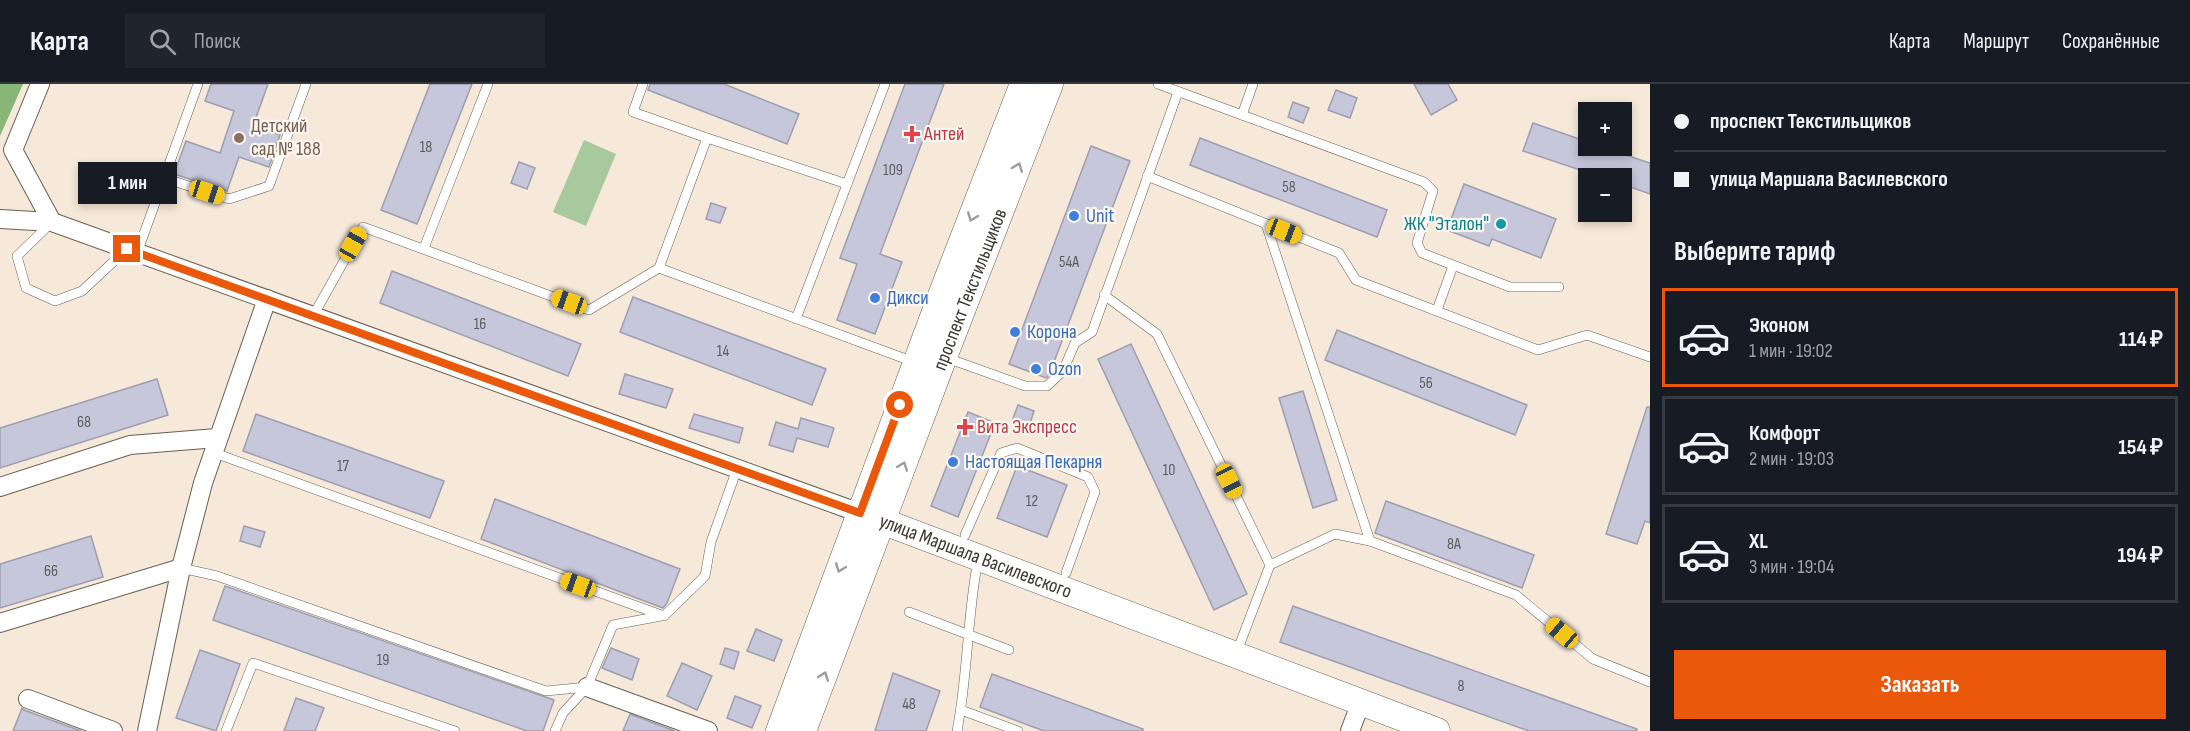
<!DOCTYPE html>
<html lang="ru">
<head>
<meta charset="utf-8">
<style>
  body { margin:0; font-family:"Sofia Sans Condensed",sans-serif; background:#20242c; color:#f1f3f6; height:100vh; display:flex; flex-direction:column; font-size:22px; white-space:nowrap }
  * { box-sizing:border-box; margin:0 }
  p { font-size:20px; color:#9ea1a6 }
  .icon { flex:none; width:33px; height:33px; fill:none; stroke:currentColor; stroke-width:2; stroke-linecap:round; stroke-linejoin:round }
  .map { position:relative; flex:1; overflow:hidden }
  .sheet { display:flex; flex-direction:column; background:#171b24; width:540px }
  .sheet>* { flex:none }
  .hud { display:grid; align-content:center; height:132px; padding:0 24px; background:#171b24 }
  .fabs { position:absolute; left:1578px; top:18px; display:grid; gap:12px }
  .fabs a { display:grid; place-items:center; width:54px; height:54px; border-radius:0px; background:#171b24; box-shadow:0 3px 9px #0003; font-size:30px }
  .end { position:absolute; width:27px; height:27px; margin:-14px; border:8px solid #ea580c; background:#fff; box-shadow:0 0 0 3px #fff }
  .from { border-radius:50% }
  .bubble { position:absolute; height:42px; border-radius:0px; background:#171b24; box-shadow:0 3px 9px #0003; font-size:20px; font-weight:700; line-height:42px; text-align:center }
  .car { position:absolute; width:18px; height:36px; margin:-18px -9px; border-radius:8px; box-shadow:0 0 4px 2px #0007; background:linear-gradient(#f5c518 24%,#345 0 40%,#f5c518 0 76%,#345 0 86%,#f5c518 0) }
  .hud b { display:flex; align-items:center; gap:21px; height:57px; font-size:22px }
  .hud b+b { border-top:2px solid #363941 }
  .hud i { width:15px; height:15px; background:#f1f3f6 }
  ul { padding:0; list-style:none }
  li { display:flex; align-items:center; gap:18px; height:99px; margin:0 12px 9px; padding:0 12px; border:3px solid #363941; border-radius:0px }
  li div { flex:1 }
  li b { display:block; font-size:22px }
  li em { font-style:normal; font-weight:700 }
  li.current { border-color:#ea580c }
  li>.icon { width:54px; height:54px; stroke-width:1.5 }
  h2 { padding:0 24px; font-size:27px; line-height:72px }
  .primary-button { display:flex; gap:12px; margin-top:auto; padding:12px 24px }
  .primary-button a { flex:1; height:69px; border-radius:0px; background:#ea580c; color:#fff; font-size:24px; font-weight:700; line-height:69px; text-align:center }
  header { display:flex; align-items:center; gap:36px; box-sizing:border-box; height:84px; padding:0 30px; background:#171b24; border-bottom:2px solid #363941 }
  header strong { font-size:28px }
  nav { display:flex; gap:33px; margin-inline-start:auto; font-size:21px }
  .search { width:420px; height:54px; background:#20242c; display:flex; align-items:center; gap:15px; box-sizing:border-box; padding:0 21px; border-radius:0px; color:#9ea1a6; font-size:22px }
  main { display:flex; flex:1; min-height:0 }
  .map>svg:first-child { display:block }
</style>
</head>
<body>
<header>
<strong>Карта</strong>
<div class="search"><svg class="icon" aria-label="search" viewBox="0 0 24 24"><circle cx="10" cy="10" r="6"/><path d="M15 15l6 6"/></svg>Поиск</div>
<nav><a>Карта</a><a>Маршрут</a><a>Сохранённые</a></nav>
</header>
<main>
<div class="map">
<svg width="1650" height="647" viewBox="0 0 1650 647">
  <rect width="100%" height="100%" fill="#f6e9d9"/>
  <polygon fill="#a7c99d" points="584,56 616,70 586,142 553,128"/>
  <polygon fill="#87b677" points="0,0 23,0 0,52"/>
  <g fill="#c6c7da" stroke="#9d9eaf" stroke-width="1.5">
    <polygon points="211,0 268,0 253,42 280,51 269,83 239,73 227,107 174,90 186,57 220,69 234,27 205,17"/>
    <polygon points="430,0 472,0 417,140 381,126"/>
    <polygon points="650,0 724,0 799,30 787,60 648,6"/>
    <polygon points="905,0 944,0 880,170 902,178 875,250 837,236 857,180 840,174"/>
    <polygon points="1414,0 1448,0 1457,16 1431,31"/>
    <polygon points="1336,6 1357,14 1350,34 1328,26"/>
    <polygon points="1293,18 1309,24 1303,39 1288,33"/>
    <polygon points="1533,39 1588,58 1588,62 1598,62 1650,79 1650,110 1622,100 1622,94 1604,94 1523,67"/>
    <polygon points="1200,54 1387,126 1377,153 1190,81"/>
    <polygon points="1091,62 1130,77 1049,291 1046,294 1009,280"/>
    <polygon points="519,78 535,84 527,105 511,99"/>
    <polygon points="1464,100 1556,135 1541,174 1492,155 1489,162 1447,146"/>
    <polygon points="711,119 726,124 720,139 706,135"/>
    <polygon points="392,187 581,260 568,292 380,219"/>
    <polygon points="633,213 826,285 812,321 620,248"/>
    <polygon points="1337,246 1527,321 1515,351 1325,276"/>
    <polygon points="1131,260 1247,510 1214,526 1098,275"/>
    <polygon points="625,290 673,305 666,324 619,310"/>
    <polygon points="157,295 168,331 0,384 0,344"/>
    <polygon points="1303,307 1337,416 1313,424 1279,314"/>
    <polygon points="1018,321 1034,327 1029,343 1012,337"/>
    <polygon points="1647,323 1650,323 1650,439 1645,437 1637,460 1606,450"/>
    <polygon points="968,328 995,339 958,433 931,422"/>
    <polygon points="256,330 444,397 430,434 243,367"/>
    <polygon points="694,330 743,344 739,359 689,344"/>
    <polygon points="801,334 834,344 828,363 797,354 793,368 769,361 776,338 798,345"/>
    <polygon points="1017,382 1067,401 1047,453 997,434"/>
    <polygon points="495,415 680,485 667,519 663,524 481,455"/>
    <polygon points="1386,417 1534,471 1522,504 1375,449"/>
    <polygon points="244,442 265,448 260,463 240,457"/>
    <polygon points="91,452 103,493 0,524 0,480"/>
    <polygon points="225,502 554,616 543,647 527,647 213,536"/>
    <polygon points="1293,522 1637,645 1637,647 1529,647 1280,558"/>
    <polygon points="756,545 782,556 774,577 747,567"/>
    <polygon points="611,564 639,575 632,596 602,584"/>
    <polygon points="725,564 739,568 734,585 720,580"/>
    <polygon points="200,566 240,580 216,647 176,634"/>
    <polygon points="682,579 712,592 697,626 667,612"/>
    <polygon points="893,589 940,607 926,647 875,647"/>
    <polygon points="992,590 1143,645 1143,647 1044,647 980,623"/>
    <polygon points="735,612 761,622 752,644 727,634"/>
    <polygon points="296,614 324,624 315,647 284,647"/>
    <polygon points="22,624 24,626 81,647 13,647"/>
    <polygon points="630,630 675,647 623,647"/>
  </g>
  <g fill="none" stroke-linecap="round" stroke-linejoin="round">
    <defs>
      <g id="lane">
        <polyline points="643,0 633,28 707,54"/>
        <polyline points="1158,0 1242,31 1253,0"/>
        <polyline points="1242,31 1424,98 1433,107 1417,159 1422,169 1510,203 1559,203"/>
        <polyline points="1147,92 1339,169 1356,196 1538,266 1587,251 1650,273"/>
        <polyline points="164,94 229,115 269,102 306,0"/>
        <polyline points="51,139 17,172 26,204 55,217 82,207 127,165"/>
        <polyline points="1266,140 1370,457"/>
        <polyline points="424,164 488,0"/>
        <polyline points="137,169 198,0"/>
        <polyline points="659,184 707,54 847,100"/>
        <polyline points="1104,211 1157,250 1270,481 1236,570"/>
        <polyline points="1437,226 1453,182"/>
        <polyline points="313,232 363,143 589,226 659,184 914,278"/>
        <polyline points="796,235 885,0"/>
        <polyline points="944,273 1025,302 1047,302 1063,287 1075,259 1092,248 1178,8"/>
        <polyline points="212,368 664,532 705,492 711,458 737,385"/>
        <polyline points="965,451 1001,369 1017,364 1088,393 1095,408 1066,489"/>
        <polyline points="1270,481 1335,450 1370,457 1516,511 1593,575 1650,598"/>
        <polyline points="181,484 217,492 546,607 587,603"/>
        <polyline points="909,528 1009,566"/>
        <polyline points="961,626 1018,647"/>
        <polyline points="226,647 253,579 455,647"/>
        <polyline points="555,647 563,629 587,603 613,541 661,532"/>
        <path d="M957,647C968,591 967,532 978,476"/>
      </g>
      <g id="street">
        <polyline points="40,0 13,66 52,138"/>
        <polyline points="0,135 52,138 860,429"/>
        <polyline points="0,403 130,361 217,354"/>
        <polyline points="0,539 181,484"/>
        <polyline points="587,603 708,647"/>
        <polyline points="28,615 113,647"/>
        <polyline points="147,647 181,484 203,399 267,215"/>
        <polyline points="1350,647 1361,618"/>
      </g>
      <g id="secondary">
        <path id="s1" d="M866,431L1437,647"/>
        <polyline points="779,647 945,201 1023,0"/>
        <path id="s2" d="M803,647L944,273L1050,0"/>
      </g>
    </defs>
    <use href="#lane" stroke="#6b5f52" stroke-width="10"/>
    <use href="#street" stroke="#6b5f52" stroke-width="20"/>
    <use href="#secondary" stroke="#6b5f52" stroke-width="27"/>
    <use href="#lane" stroke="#fff" stroke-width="9"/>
    <use href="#street" stroke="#fff" stroke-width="18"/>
    <use href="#secondary" stroke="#fff" stroke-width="26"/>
  </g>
  <defs><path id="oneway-chevron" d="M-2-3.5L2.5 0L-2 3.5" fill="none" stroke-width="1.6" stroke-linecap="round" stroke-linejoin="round" transform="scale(1.5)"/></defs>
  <g stroke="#9e9b98">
    <use href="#oneway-chevron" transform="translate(1018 83) rotate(-69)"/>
    <use href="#oneway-chevron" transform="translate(972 133) rotate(111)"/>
    <use href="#oneway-chevron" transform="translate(903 382) rotate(-69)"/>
    <use href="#oneway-chevron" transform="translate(840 484) rotate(111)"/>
    <use href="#oneway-chevron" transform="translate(824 592) rotate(-69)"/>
  </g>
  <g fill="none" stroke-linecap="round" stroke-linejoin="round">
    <polyline stroke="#ea580c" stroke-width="8" points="127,165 860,429 900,321"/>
  </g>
  <g fill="#e0444e" stroke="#fdf7f1" stroke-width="2">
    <path d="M909 41h6v6h6v6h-6v6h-6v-6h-6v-6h6z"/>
    <path d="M962 334h6v6h6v6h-6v6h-6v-6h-6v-6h6z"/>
  </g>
  <circle fill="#8d6e63" stroke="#fdf7f1" stroke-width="2" cx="239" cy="54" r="6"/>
  <g fill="#3f7fe0" stroke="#fdf7f1" stroke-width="2">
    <circle cx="1074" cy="132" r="6"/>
    <circle cx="875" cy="214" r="6"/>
    <circle cx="1015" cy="248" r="6"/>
    <circle cx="1036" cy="285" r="6"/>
    <circle cx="953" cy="378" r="6"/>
  </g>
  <circle fill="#0f9aa8" stroke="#fdf7f1" stroke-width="2" cx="1501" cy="140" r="6"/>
  <g text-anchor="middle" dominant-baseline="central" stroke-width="4.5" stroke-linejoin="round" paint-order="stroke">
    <g font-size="16" fill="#5e5b5b">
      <text x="426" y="63">18</text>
      <text x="893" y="86">109</text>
      <text x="1289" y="103">58</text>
      <text x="1069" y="178">54А</text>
      <text x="480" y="240">16</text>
      <text x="723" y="267">14</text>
      <text x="1426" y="299">56</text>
      <text x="84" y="338">68</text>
      <text x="343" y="382">17</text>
      <text x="1169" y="386">10</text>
      <text x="1032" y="417">12</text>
      <text x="1454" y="460">8А</text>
      <text x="51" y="487">66</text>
      <text x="383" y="576">19</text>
      <text x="1461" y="602">8</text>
      <text x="909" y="620">48</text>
    </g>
    <g font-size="20" fill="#785e54" stroke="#fdf7f1" text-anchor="start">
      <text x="251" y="42">Детский<tspan x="251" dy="23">сад № 188</tspan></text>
    </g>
    <g font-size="20" fill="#be3a42" stroke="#fdf7f1" text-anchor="start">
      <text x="924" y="50">Антей</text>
      <text x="977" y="343">Вита Экспресс</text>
    </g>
    <g font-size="20" fill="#366cbe" stroke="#fdf7f1" text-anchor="start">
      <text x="1086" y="132">Unit</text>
      <text x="887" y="214">Дикси</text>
      <text x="1027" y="248">Корона</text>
      <text x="1048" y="285">Ozon</text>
      <text x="965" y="378">Настоящая Пекарня</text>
    </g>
    <g font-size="20" fill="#0d838f" stroke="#fdf7f1" text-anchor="end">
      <text x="1489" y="140">ЖК "Эталон"</text>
    </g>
    <g font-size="20" fill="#3c3731" stroke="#fdf7f1">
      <text stroke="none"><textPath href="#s2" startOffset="472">проспект Текстильщиков</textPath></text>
      <text stroke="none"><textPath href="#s1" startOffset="117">улица Маршала Василевского</textPath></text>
    </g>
  </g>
</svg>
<div class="fabs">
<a>+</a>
<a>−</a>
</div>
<i class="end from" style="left:900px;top:321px"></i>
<i class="end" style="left:127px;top:165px"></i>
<div class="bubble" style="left:78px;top:78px;width:99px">1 мин</div>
<i class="car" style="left:207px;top:108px;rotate:108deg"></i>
<i class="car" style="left:1284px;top:147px;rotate:111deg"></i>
<i class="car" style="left:353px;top:160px;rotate:29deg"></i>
<i class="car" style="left:569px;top:218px;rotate:290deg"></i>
<i class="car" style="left:1229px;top:397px;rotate:154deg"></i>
<i class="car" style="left:578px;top:501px;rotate:290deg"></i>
<i class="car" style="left:1562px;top:549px;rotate:310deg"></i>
</div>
<section class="sheet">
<div class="hud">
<b><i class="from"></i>проспект Текстильщиков</b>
<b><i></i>улица Маршала Василевского</b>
</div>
<h2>Выберите тариф</h2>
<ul>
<li class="current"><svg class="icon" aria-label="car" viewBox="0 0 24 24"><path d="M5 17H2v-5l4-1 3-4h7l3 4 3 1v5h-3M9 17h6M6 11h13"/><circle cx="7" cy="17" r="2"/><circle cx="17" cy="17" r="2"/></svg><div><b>Эконом</b><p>1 мин · 19:02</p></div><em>114 ₽</em></li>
<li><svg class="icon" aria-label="car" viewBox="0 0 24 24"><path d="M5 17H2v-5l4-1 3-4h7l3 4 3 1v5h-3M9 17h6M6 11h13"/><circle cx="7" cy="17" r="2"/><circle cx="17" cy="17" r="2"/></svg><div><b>Комфорт</b><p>2 мин · 19:03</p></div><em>154 ₽</em></li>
<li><svg class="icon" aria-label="car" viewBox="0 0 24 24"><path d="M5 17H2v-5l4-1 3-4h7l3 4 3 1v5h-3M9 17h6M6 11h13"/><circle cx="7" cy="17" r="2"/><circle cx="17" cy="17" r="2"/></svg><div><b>XL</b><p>3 мин · 19:04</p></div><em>194 ₽</em></li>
</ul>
<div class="primary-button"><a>Заказать</a></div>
</section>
</main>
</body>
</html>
